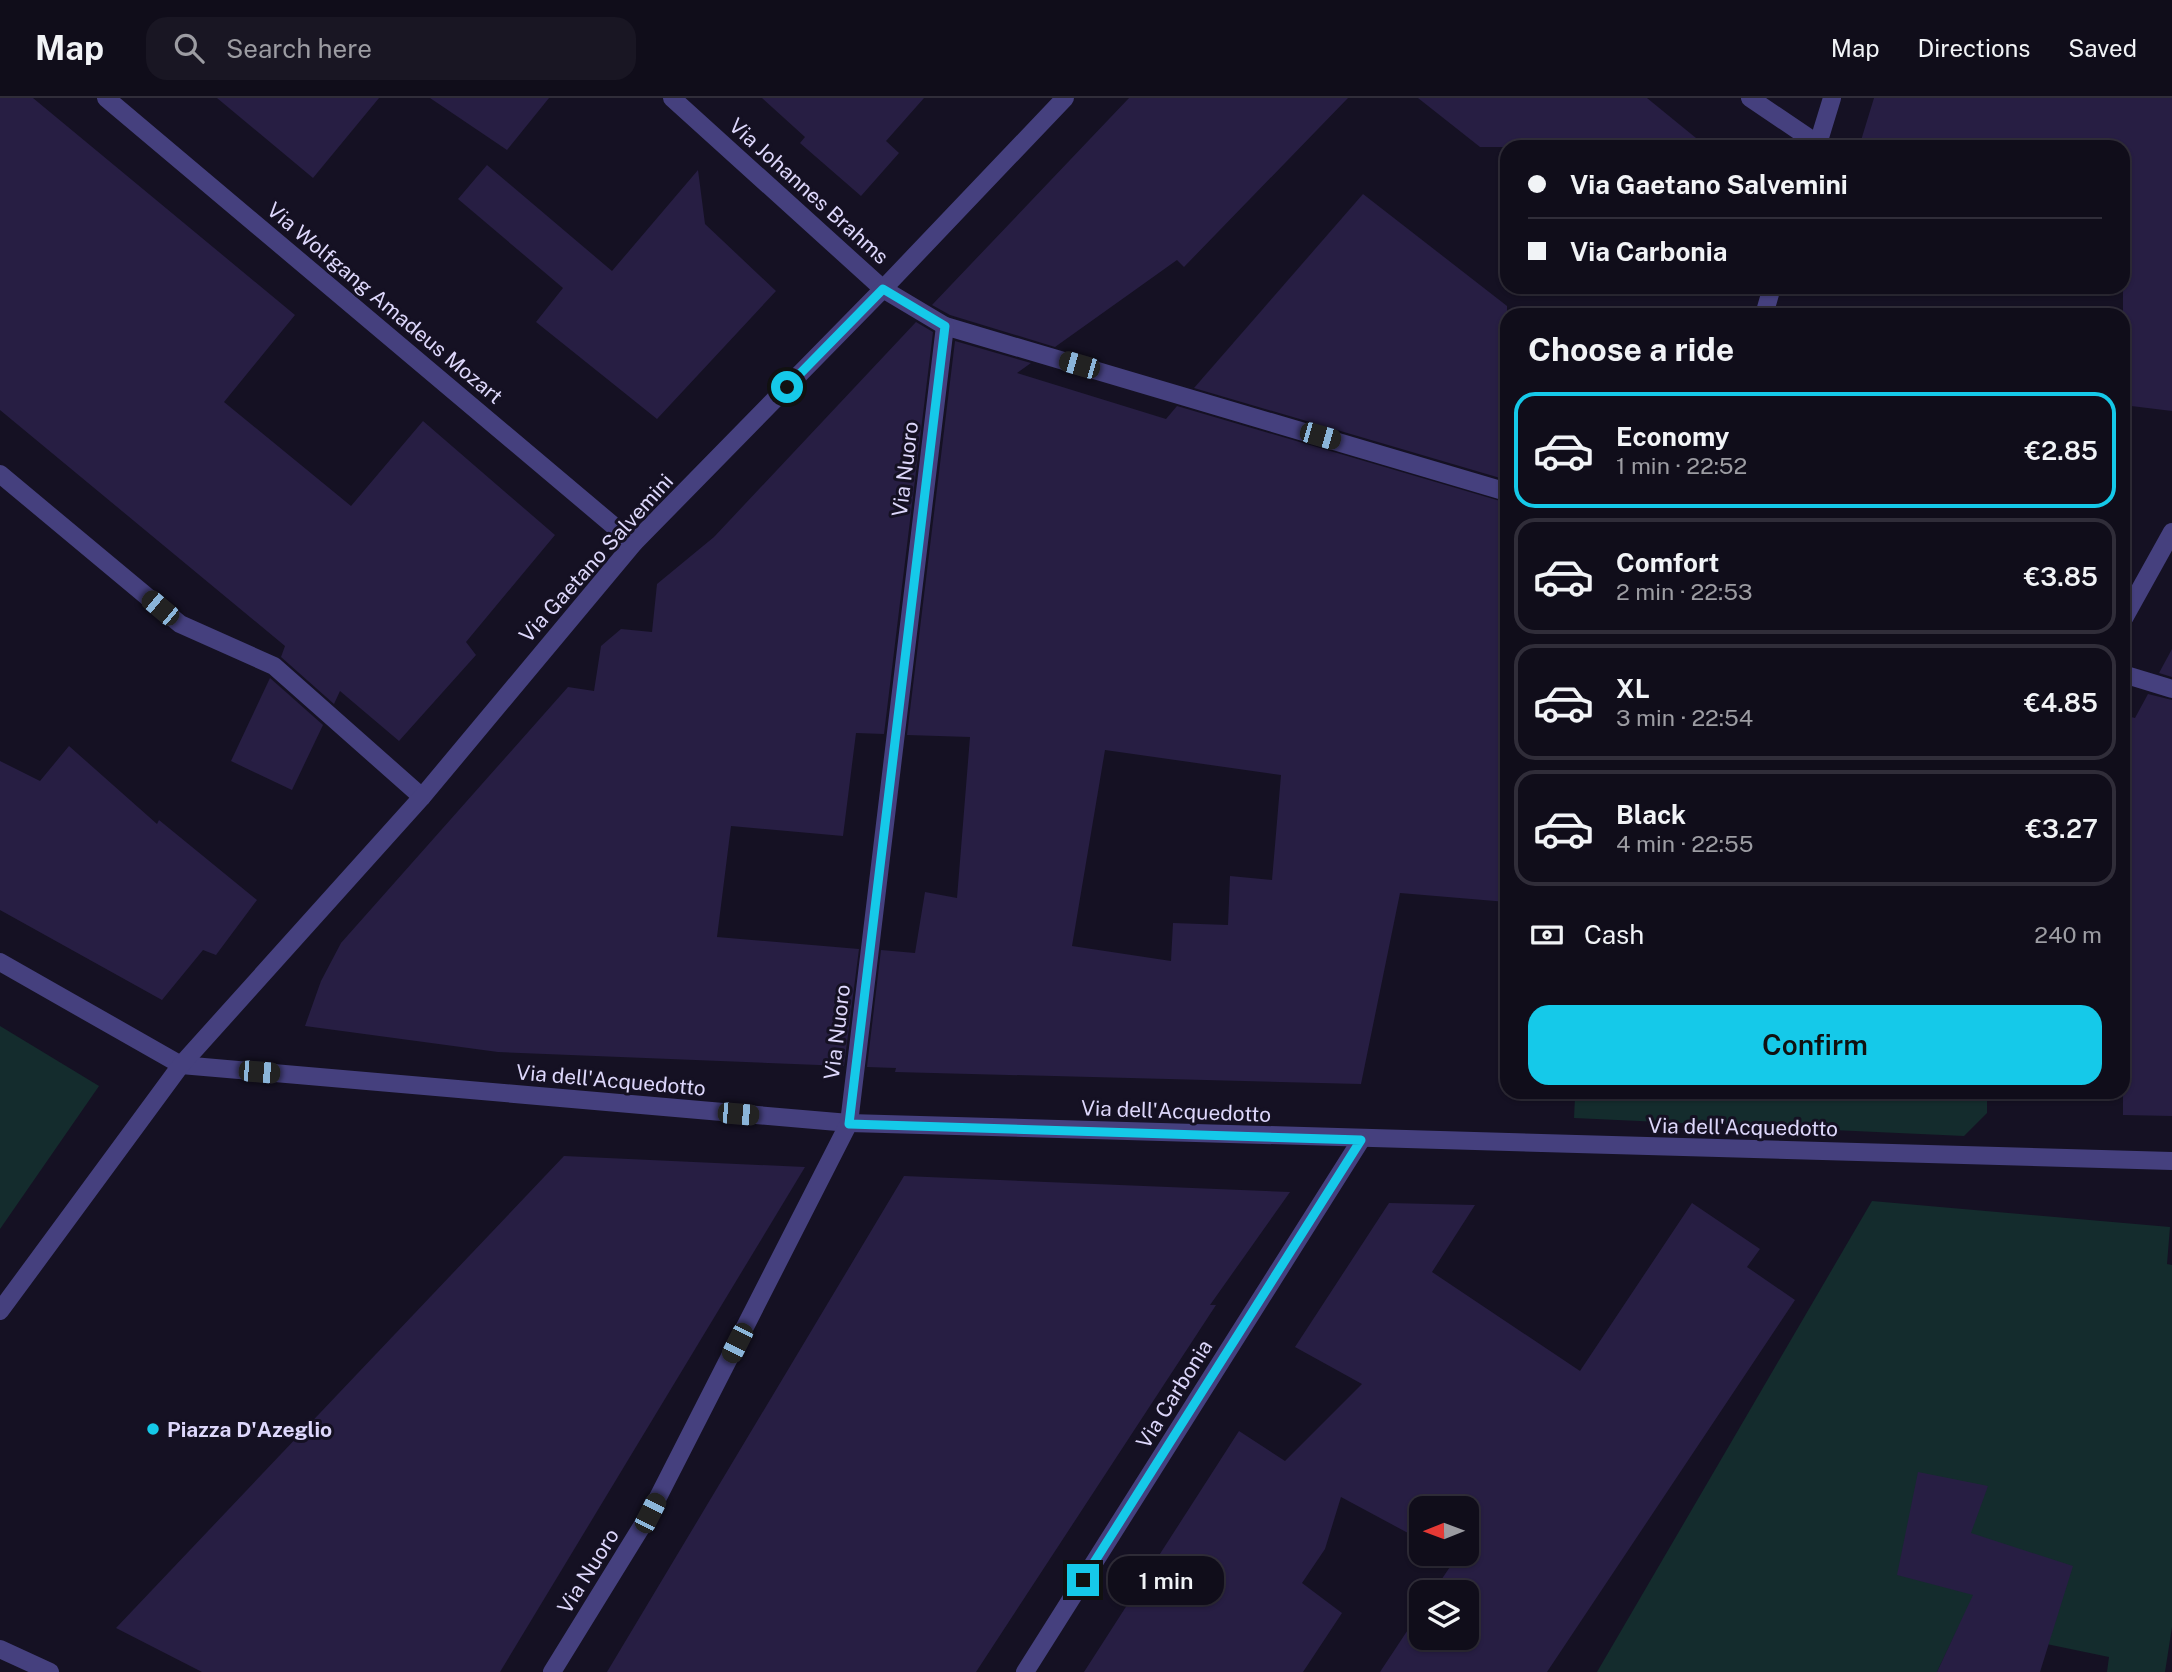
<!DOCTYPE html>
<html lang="en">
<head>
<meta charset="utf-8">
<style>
  body { margin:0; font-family:"Public Sans",sans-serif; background:#191623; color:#f1f3f6; height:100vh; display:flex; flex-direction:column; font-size:26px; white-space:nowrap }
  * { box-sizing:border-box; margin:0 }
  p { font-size:23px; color:#9c9ca2 }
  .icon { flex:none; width:38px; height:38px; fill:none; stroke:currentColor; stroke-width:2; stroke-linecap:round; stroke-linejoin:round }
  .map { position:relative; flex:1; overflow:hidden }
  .details { position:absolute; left:1500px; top:210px; width:630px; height:791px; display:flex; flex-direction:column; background:#100d1a; border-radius:21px; box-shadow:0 2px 5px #0004,0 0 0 2px #302d39 }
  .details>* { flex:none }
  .banner { position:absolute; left:1500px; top:42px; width:630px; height:154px; border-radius:21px; box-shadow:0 2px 5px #0004,0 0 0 2px #302d39; display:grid; align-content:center; height:154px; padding:0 28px; background:#100d1a }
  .needle { width:46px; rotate:269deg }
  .buttons { position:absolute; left:1409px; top:1398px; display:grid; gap:14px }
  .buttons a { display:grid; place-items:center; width:70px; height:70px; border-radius:14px; background:#100d1a; box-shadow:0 2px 5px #0004,0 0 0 2px #302d39; font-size:35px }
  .end { position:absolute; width:32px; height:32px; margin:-16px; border:9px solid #15c9e9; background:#111; box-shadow:0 0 0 4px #111 }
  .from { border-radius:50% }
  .bubble { position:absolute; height:49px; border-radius:21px; background:#100d1a; box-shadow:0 2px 5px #0004,0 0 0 2px #302d39; font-size:23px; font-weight:600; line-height:49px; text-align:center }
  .car { position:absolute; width:21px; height:42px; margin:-21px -10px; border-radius:9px; box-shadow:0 0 5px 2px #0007; background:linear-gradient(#222 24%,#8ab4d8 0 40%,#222 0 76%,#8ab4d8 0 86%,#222 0) }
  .banner b { display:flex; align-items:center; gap:24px; height:66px; font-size:26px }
  .banner b+b { border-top:2px solid #302d39 }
  .banner i { width:18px; height:18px; background:#f1f3f6 }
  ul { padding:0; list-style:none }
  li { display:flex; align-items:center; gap:21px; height:116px; margin:0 14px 10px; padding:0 14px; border:4px solid #302d39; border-radius:21px }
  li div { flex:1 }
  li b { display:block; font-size:26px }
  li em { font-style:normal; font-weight:600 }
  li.current { border-color:#15c9e9 }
  li>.icon { width:63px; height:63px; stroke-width:1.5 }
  h2 { padding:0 28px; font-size:32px; line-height:84px }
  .pay { display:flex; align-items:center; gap:18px; height:77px; padding:0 28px; font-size:26px }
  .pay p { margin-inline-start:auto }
  .button { display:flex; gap:14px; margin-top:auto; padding:14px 28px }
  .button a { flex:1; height:80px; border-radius:21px; background:#15c9e9; color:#111; font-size:28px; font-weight:600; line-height:80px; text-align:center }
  header { display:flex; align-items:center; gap:42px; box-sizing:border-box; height:98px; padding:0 35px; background:#100d1a; border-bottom:2px solid #302d39 }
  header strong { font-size:33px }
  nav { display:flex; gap:38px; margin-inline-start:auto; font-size:24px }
  .search { width:490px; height:63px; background:#191623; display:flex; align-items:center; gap:18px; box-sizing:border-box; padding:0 24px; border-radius:21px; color:#9c9ca2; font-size:26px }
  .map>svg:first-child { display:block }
</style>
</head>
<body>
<header>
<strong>Map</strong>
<div class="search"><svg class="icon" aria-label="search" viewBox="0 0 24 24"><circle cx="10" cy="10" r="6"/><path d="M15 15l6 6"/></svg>Search here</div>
<nav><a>Map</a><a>Directions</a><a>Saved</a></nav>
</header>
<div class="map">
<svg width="2172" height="1574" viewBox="0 0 2172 1574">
  <rect width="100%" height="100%" fill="#151123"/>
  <g fill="#142c2d">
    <polygon points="0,928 99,988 0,1131"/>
    <polygon points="1584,994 1987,994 1987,1015 1964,1038 1574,1020 1575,999 1584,999"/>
    <polygon points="1872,1103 2170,1129 2167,1166 2172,1167 2172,1529 2165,1574 2107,1574 2109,1559 1959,1528 1937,1574 1597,1574"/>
  </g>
  <g fill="#271e43" fill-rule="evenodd">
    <polygon points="0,0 33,0 295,217 224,304 351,408 423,323 555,437 466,544 476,557 399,643 340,593 334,606 281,559 285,548 0,312"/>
    <polygon points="217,0 379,0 313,80"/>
    <polygon points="430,0 549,0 507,52"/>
    <polygon points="762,0 924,0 886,43 899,55 861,98 800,45 805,39"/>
    <polygon points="1129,0 1348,0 1184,169 1177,162 1055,249 950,217 932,207"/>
    <polygon points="1418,0 1647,0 1707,49 1480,49"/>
    <polygon points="1874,0 2172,0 2172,313 2123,307 2123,49 1859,49"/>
    <polygon points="487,67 612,173 698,72 705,126 776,193 657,321 536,224 563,190 458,101"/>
    <polygon points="1363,96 1507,208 1507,382 1194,290"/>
    <polygon points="916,224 933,234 884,636 856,635 843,738 731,728 717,839 859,851 844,968 498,954 305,928 321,883 341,845 568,589 594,593 601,548 621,531 652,534 657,486 714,439"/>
    <path d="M955,243L1031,265L1017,275L1166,321L1177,308L1507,405V804L1400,795L1361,986L895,974L896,970L867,969L881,852L915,855L925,794L957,800L970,639L907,637ZM1105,652L1281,677L1272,782L1230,778L1228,827L1173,825L1171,863L1072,848Z"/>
    <polygon points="2172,551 2172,579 2159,575"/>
    <polygon points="270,580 323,627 292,692 231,663"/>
    <polygon points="2148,596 2172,602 2172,1018 2123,1017 2123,617 2135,620"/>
    <polygon points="69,648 157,726 159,722 257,802 216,857 203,852 162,902 0,812 0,663 40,683"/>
    <polygon points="564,1058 805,1069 500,1574 202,1574 116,1530"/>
    <polygon points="904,1078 1290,1094 1210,1207 1216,1207 976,1574 607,1574"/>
    <polygon points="1389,1105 1475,1107 1432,1174 1580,1273 1692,1105 1760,1151 1747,1169 1795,1202 1547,1574 1380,1574 1421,1512 1421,1540 1466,1540 1466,1494 1433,1494 1456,1460 1448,1456 1466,1456 1466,1410 1421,1410 1421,1442 1341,1399 1325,1451 1302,1485 1342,1515 1303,1574 1084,1574 1239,1333 1285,1363 1362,1286 1295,1249"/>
    <polygon points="1918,1374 1988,1388 1971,1435 2073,1468 2040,1574 1937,1574 1973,1497 1897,1477"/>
  </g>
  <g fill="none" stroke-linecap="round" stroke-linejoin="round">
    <g stroke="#45407e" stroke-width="18">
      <polyline points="106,0 634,445"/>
      <polyline points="672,0 883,191 945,228 1507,394"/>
      <polyline points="1750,0 1818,46"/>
      <polyline points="1817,49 1832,0"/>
      <polyline points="1764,217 1772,189"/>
      <polyline points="0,376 180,526 274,568 422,699"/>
      <polyline points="2123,522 2172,434"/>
      <polyline points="2123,576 2172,591"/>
      <polyline points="0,864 181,967 849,1025 2172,1063"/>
      <polyline points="0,1213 181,967 422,699 634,445 883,191 1065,0"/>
      <polyline points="0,1551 50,1574"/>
      <polyline points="552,1574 650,1415 849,1025 945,228"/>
      <polyline points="1025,1574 1361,1042"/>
    </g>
  </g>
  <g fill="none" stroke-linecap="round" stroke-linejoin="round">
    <polyline stroke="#15c9e9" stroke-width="9" points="787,289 883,191 945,228 849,1026 1361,1042 1083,1482"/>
  </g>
  <circle fill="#15c9e9" stroke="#151123" stroke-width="2.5" cx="153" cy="1331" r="7"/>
  <g text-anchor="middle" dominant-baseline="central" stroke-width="6" stroke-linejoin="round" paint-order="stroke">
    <g font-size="21" fill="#ddd7fb" stroke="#151123">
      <text transform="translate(809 93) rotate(42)">Via Johannes Brahms</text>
      <text transform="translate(385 205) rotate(40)">Via Wolfgang Amadeus Mozart</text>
      <text transform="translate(905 371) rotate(-83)">Via Nuoro</text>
      <text transform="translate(596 460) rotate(-48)">Via Gaetano Salvemini</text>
      <text transform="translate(837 934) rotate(-83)">Via Nuoro</text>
      <text transform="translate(611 982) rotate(5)">Via dell'Acquedotto</text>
      <text transform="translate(1176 1013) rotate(2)">Via dell'Acquedotto</text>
      <text transform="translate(1743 1029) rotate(1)">Via dell'Acquedotto</text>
      <text transform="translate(1174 1296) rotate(-58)">Via Carbonia</text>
      <text transform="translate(588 1473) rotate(-58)">Via Nuoro</text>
    </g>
    <g font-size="21" font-weight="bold" fill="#ddd7fb" stroke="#151123" text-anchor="start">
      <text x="167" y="1331">Piazza D'Azeglio</text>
    </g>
  </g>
</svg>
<div class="buttons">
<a><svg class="needle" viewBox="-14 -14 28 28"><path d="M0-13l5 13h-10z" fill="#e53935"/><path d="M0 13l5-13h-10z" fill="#9c9ca2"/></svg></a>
<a><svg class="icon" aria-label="layers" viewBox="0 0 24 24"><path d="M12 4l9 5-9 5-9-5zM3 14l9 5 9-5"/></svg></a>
</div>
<i class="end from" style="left:787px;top:289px"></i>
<i class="end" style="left:1083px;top:1482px"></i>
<div class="bubble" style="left:1108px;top:1458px;width:116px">1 min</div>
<i class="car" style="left:1079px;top:267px;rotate:286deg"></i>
<i class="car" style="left:1320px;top:338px;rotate:106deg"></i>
<i class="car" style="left:160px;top:510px;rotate:310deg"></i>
<i class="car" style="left:259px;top:974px;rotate:95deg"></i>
<i class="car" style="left:738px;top:1016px;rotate:95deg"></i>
<i class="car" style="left:737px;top:1245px;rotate:207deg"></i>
<i class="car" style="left:650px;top:1415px;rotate:27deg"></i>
<div class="banner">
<b><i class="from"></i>Via Gaetano Salvemini</b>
<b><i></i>Via Carbonia</b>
</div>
<section class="details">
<h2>Choose a ride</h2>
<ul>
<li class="current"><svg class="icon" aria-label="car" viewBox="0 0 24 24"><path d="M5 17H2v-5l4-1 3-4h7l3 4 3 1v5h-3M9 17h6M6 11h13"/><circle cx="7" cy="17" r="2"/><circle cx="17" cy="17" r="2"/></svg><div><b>Economy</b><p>1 min · 22:52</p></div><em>€2.85</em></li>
<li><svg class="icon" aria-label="car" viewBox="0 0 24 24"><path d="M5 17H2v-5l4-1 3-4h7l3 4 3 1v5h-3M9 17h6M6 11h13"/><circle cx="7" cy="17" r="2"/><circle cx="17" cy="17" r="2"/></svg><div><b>Comfort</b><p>2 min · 22:53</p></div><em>€3.85</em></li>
<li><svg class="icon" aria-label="car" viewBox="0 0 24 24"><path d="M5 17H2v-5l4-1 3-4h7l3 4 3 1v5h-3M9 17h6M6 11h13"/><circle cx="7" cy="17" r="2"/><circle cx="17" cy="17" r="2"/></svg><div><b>XL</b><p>3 min · 22:54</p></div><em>€4.85</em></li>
<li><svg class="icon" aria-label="car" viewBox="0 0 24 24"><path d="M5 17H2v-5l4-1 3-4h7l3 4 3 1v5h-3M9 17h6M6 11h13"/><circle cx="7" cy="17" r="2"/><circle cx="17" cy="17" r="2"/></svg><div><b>Black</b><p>4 min · 22:55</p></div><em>€3.27</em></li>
</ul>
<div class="pay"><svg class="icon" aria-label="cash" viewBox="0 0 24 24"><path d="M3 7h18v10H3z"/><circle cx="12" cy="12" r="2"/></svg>Cash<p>240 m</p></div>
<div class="button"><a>Confirm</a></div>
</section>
</div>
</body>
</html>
